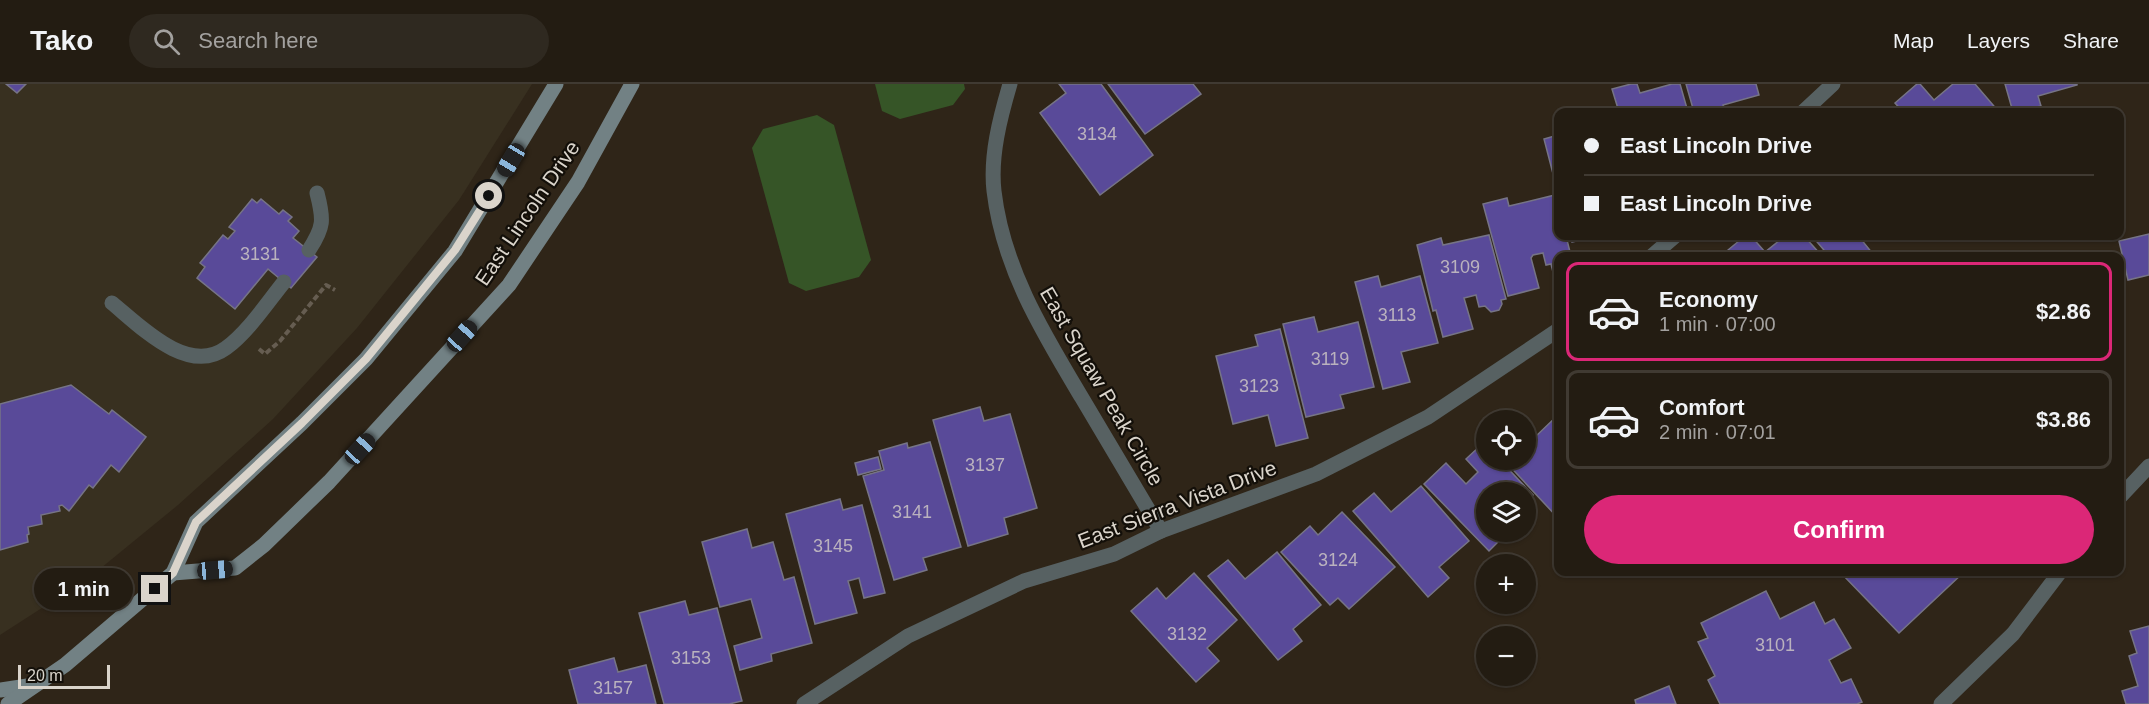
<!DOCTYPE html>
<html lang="en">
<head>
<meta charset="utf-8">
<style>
  body { margin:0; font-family:Helvetica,sans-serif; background:#2f2920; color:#f1f3f6; height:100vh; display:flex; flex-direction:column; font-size:22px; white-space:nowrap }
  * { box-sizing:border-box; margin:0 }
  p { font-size:20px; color:#a3a19f }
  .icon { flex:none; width:33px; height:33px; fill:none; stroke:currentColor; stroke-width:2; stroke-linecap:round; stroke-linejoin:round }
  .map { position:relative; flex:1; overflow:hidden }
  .drawer { position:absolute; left:1554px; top:168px; width:570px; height:324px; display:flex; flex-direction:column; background:#231c12; border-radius:12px; box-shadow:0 2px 4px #0004,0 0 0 2px #403a32 }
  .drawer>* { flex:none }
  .top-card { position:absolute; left:1554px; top:24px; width:570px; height:132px; border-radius:12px; box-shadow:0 2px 4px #0004,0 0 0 2px #403a32; display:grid; align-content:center; height:132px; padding:0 30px; background:#231c12 }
  .tools { position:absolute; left:1476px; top:326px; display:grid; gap:12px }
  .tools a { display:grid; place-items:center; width:60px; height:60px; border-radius:50%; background:#231c12; box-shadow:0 2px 4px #0004,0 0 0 2px #403a32; font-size:30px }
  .scale { position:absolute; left:18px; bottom:15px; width:92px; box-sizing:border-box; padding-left:6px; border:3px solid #dad4cb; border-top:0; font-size:16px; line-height:21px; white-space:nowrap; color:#dad4cb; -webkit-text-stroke:4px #130f09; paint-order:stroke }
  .end { position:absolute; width:27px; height:27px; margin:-14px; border:8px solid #dad4cb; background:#111; box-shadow:0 0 0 3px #111 }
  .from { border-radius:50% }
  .bubble { position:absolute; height:42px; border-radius:21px; background:#231c12; box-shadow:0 2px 4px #0004,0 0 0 2px #403a32; font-size:20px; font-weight:700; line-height:42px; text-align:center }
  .car { position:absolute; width:18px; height:36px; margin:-18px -9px; border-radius:8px; box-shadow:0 0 4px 2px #0007; background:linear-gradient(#222 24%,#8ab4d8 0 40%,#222 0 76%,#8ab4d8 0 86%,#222 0) }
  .top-card b { display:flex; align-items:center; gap:21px; height:57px; font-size:22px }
  .top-card b+b { border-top:2px solid #403a32 }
  .top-card i { width:15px; height:15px; background:#f1f3f6 }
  ul { padding:10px 0 0; list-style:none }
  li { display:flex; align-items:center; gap:18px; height:99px; margin:0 12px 9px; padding:0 18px; border:3px solid #403a32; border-radius:12px }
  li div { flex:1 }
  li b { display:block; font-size:22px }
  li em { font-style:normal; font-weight:700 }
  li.selected { border-color:#db2777 }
  li>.icon { width:54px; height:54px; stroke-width:1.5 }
  .cta { display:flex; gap:12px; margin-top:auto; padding:12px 30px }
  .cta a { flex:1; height:69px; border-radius:36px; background:#db2777; color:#fff; font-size:24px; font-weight:700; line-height:69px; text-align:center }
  header { display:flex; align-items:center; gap:36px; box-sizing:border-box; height:84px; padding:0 30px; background:#231c12; border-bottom:2px solid #403a32 }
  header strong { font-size:28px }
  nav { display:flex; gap:33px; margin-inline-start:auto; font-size:21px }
  .search { width:420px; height:54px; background:#2f2920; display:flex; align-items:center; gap:15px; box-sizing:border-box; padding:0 21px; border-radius:33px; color:#a3a19f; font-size:22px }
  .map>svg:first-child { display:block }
</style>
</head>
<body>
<header>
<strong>Tako</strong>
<div class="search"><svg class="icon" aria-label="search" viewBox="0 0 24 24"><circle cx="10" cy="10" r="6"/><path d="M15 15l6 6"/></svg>Search here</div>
<nav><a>Map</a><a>Layers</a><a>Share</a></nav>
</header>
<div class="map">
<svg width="2149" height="620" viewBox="0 0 2149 620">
  <rect width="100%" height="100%" fill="#2f2518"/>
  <polygon fill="#383020" points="0,0 532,0 459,116 357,244 273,335 178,421 90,493 0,551"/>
  <g fill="#365527">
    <polygon points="875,0 964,0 965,5 953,21 900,35 882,27"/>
    <polygon points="817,31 834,41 871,176 859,193 806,207 789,199 752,64 763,45"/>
  </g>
  <g fill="#594a99" stroke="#767486" stroke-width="1.5">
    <polygon points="6,0 26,0 17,9"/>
    <polygon points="1059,0 1101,0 1153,71 1100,111 1040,29 1066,9"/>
    <polygon points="1108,0 1193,0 1201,10 1145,50"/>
    <polygon points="1631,0 1637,0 1640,9 1672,0 1680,0 1688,28 1619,28 1612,5"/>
    <polygon points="1686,0 1756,0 1759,11 1723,21 1725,28 1694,28"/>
    <polygon points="1917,0 1920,0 1934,16 1953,0 1975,0 1999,28 1903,28 1895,19"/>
    <polygon points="2005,0 2077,0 2077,1 2038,12 2041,22 2013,28"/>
    <polygon points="1558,51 1558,109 1544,55"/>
    <polygon points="1555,111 1558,124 1558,152 1566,152 1571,172 1558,172 1557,191 1553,188 1551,180 1546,181 1543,169 1533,171 1531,174 1539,204 1508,212 1483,120 1507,114 1509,122"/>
    <polygon points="252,115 257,119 261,115 279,130 283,126 292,133 288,137 299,147 293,154 317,173 291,204 268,185 235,225 197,194 205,183 200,179 223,151 228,155 235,147 229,143"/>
    <polygon points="2149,150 2149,191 2128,196 2119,157"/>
    <polygon points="1489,151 1506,215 1501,216 1502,220 1499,226 1491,228 1485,222 1479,223 1476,211 1464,214 1473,245 1443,253 1436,226 1433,227 1417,161 1441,154 1443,161"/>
    <polygon points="1570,152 1597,152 1572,158"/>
    <polygon points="1745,152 1751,152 1765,168 1785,152 1804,152 1822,172 1733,172 1728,166"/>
    <polygon points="1812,152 1863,152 1860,154 1873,170 1870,172 1829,172"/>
    <polygon points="1378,192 1381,203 1420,192 1438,259 1401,268 1410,298 1383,305 1355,198"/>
    <polygon points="1314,233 1318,248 1358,238 1374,303 1340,311 1344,324 1306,333 1283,240"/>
    <polygon points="1280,245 1308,354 1276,362 1268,331 1233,340 1216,272 1258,262 1255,251"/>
    <polygon points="71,301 109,330 112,326 146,353 119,388 111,381 93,404 89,401 69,427 62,421 59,422 60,427 41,431 42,440 28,443 29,450 27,451 28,458 0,466 0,320"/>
    <polygon points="980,323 984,337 1010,330 1037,424 1004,434 1008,450 968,462 933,336"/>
    <polygon points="1558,331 1558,434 1503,375 1526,375 1526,349 1532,356"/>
    <polygon points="930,358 961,463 923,474 927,486 894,496 863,392 884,386 879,367 907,359 908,364"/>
    <polygon points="1480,362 1484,366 1486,364 1486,375 1499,375 1533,411 1526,418 1526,408 1486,408 1486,447 1504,447 1506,450 1489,467 1424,400 1446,379 1466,400 1478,388 1466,375"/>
    <polygon points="878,373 881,385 858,391 855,379"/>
    <polygon points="1421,402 1469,457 1439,483 1449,494 1428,513 1353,427 1374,409 1391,428"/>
    <polygon points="840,415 843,426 862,421 885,509 864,514 859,494 848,497 857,529 815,540 786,430"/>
    <polygon points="1342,428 1395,483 1349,525 1338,514 1330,521 1281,468 1310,442 1318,451"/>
    <polygon points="747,445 752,464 773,458 784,496 794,493 812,559 771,570 772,577 740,586 734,562 762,554 751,515 720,523 702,458"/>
    <polygon points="1277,468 1321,521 1293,545 1302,557 1278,576 1208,492 1228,476 1245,495"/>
    <polygon points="1840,488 1964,488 1899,549"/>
    <polygon points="1194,489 1237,536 1207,564 1219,577 1196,598 1131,527 1157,504 1166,515"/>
    <polygon points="1766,507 1780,535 1814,518 1825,540 1834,535 1851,564 1829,576 1841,599 1851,595 1862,618 1857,620 1720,620 1708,596 1715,592 1698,558 1708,554 1701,539"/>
    <polygon points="685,517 689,531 717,524 742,617 729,620 664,620 639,529"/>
    <polygon points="2149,542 2149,620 2126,620 2122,607 2138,602 2129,572 2137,569 2130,547"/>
    <polygon points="614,574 618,588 646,581 656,620 578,620 569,586"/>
    <polygon points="1669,602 1676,620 1636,620 1635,616"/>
  </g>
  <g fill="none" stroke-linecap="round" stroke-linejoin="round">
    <polyline stroke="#665d51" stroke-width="4" stroke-dasharray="6 3" stroke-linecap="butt" points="259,265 265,270 280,257 326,201 335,206"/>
    <g stroke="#576162" stroke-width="15">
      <path d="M309,166C324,143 324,136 317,109"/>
      <path d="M112,219C140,242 188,292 226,264C248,248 267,219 284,198"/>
    </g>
    <g stroke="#576162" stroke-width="15">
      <path d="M1010,0C1000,34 990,72 994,107C1003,184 1043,249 1082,314C1109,359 1135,403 1161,447"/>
      <polyline points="1803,28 1833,0"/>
      <polyline points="1652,172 1675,152"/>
      <polyline points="2120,413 2149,382"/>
      <polyline points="804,620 908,552 1024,497 1114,470 1161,447 1316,390 1428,333 1558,246"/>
      <polyline points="1941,620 2013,550 2060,488"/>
    </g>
    <g stroke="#728184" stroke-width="15">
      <polyline points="173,489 235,484 264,461 329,398 509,201 578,98 632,0"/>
      <polyline points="0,606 34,601"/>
      <polyline points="8,620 65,581 173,489 196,438 302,339 366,275 455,167 556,0"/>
    </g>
  </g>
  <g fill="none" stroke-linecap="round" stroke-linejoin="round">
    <polyline stroke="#dad4cb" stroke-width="8" points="155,505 173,489 196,438 302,339 366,275 455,166 489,112"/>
  </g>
  <g text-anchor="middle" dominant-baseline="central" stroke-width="4.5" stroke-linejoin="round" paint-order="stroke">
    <g font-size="18" fill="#bab2be">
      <text x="1097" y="50">3134</text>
      <text x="260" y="170">3131</text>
      <text x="1460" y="183">3109</text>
      <text x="1397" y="231">3113</text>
      <text x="1330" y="275">3119</text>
      <text x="1259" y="302">3123</text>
      <text x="985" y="381">3137</text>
      <text x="912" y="428">3141</text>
      <text x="833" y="462">3145</text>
      <text x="1338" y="476">3124</text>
      <text x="1187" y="550">3132</text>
      <text x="1775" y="561">3101</text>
      <text x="691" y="574">3153</text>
      <text x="613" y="604">3157</text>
    </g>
    <g font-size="21" fill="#dad4cb" stroke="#130f09">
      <text transform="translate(527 129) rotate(-56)">East Lincoln Drive</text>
      <text transform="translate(1102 302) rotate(60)">East Squaw Peak Circle</text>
      <text transform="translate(1177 420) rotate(-21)">East Sierra Vista Drive</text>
    </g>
  </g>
</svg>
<div class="tools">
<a><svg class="icon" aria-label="locate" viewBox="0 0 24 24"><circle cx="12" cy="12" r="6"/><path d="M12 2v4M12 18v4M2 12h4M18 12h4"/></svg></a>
<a><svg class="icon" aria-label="layers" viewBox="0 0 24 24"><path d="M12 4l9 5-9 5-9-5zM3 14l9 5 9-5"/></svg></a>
<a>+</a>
<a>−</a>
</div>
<div class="scale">20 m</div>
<i class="end from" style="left:489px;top:112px"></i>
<i class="end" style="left:155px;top:505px"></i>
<div class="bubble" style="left:34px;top:484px;width:99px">1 min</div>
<i class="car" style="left:511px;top:76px;rotate:211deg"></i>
<i class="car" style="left:462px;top:252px;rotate:42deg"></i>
<i class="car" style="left:360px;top:365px;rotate:43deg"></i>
<i class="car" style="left:215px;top:486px;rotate:85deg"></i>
<div class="top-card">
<b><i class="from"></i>East Lincoln Drive</b>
<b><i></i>East Lincoln Drive</b>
</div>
<section class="drawer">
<ul>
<li class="selected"><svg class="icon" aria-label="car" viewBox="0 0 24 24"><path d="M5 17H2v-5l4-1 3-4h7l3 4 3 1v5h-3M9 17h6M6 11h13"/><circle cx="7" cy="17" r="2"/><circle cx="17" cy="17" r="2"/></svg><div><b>Economy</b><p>1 min · 07:00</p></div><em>$2.86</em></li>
<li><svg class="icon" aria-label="car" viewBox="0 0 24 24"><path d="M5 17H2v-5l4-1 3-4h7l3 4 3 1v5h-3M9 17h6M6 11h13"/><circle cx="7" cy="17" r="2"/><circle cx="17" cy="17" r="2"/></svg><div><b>Comfort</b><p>2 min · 07:01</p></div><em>$3.86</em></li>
</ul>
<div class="cta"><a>Confirm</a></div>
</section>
</div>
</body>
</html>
